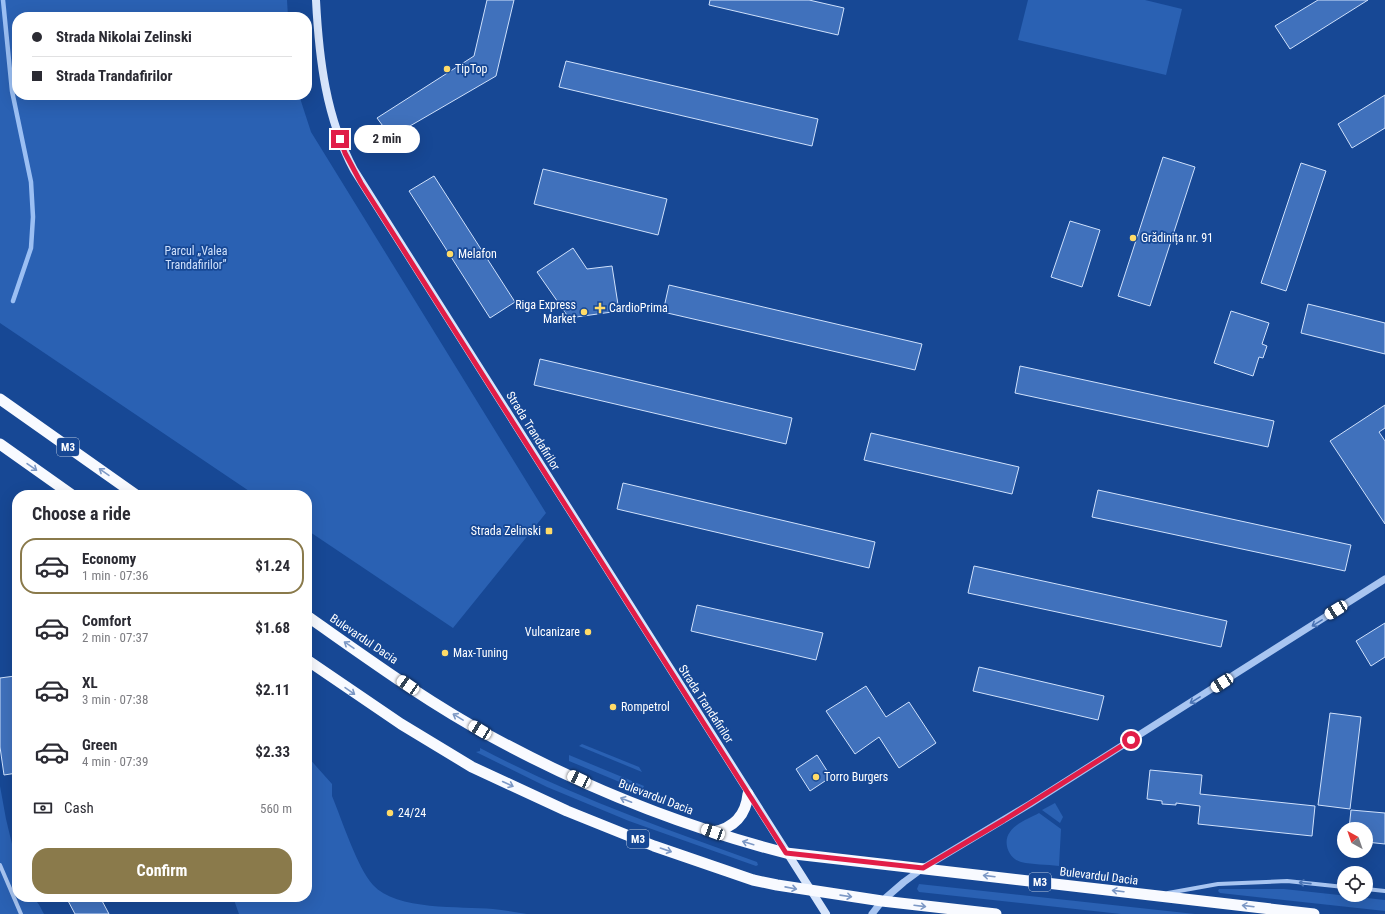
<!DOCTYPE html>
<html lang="en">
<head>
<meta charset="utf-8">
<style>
  body { margin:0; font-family:"Roboto Condensed",sans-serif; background:#f2f2f3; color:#2b2b33; height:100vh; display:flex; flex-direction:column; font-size:15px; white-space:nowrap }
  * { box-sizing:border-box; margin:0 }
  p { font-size:13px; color:#7c7c81 }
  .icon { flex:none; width:22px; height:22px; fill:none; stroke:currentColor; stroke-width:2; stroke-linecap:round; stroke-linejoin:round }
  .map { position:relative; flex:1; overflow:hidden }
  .details { position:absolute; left:12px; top:490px; width:300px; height:412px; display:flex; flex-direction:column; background:#fff; border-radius:16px; box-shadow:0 4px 16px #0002 }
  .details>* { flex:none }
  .hud { position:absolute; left:12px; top:12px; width:300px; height:88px; border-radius:16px; box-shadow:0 4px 16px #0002; display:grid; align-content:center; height:88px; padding:0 20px; background:#fff }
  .needle { width:26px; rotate:320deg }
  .tools { position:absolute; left:1337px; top:822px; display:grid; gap:8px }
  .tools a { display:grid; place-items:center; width:36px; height:36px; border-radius:50%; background:#fff; box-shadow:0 4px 16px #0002; font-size:20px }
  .end { position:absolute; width:18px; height:18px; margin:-9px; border:5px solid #e11d48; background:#fff; box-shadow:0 0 0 2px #fff }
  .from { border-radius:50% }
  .bubble { position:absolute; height:28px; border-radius:14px; background:#fff; box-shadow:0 4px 16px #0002; font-size:13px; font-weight:700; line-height:28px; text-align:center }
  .car { position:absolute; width:12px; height:24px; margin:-12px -6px; border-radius:5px; box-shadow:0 0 3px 1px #0007; background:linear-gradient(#fff 24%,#345 0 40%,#fff 0 76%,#345 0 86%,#fff 0) }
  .hud b { display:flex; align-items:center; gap:14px; height:38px; font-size:15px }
  .hud b+b { border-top:1px solid #e1e1e2 }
  .hud i { width:10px; height:10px; background:#2b2b33 }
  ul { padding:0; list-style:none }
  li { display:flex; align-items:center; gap:12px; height:56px; margin:0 8px 6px; padding:0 12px; border:2px solid transparent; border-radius:16px }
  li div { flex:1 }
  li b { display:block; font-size:15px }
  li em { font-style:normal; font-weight:700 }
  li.current { border-color:#8a7a4b }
  li>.icon { width:36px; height:36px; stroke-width:1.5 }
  h2 { padding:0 20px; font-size:18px; line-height:48px }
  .pay { display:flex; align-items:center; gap:10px; height:44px; padding:0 20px; font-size:15px }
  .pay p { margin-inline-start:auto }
  .cta { display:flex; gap:8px; margin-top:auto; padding:8px 20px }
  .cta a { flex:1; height:46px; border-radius:16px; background:#8a7a4b; color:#fff; font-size:16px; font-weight:700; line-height:46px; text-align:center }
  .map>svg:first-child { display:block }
</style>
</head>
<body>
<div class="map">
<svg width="1385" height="914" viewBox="0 0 1385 914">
  <rect width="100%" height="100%" fill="#174895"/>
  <g fill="#2a61b3">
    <polygon points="0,0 287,0 288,17 17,17 17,95 299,95 311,132 546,513 453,628 307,530 307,495 255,495 0,323"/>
    <polygon points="1028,0 1145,0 1182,9 1166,75 1018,40"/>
    <polygon points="582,744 639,767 642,772 579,746"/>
    <path d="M480,748C569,795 662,828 757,862L758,865L756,866L629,821L547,787L476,752L480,751Z"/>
    <polygon points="569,755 644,786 643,788 639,790 569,761"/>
    <path d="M307,756L332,784V796C342,820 357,867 373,885C396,911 461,906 493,909C504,910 515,912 527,914H239L234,900L235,897H307Z"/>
    <path d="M0,786L6,819L17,865V897C35,897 36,898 44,914H0Z"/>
    <polygon points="1055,803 1063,817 1060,823 1042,810"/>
    <path d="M1039,813L1061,829L1059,866C1046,864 1033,865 1021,862C1009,859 1002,842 1010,832C1016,823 1030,818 1039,813Z"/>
    <polygon points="919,884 1195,914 1121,914 919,892 917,889"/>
    <polygon points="1219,889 1284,889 1385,900 1385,911 1220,893 1218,891"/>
  </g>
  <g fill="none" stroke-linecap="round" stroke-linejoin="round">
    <polyline stroke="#9bbff3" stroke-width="4.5" points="3,0 12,91 31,182 33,217 31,248 13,301"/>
  </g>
  <g fill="#4071bc" stroke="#cfe1fc">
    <polygon points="487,0 514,0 496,76 391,137 377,118 474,56"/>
    <polygon points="710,0 809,0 844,8 838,35 709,5"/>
    <polygon points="1318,0 1368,0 1290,49 1275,26"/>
    <polygon points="566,61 818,119 812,146 559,87"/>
    <polygon points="1385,95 1385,128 1352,148 1338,124"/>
    <polygon points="1163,157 1195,167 1150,306 1118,296"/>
    <polygon points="1301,163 1326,171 1286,291 1261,283"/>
    <polygon points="543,169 667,199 658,235 534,204"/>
    <polygon points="434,176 515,302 490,318 409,191"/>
    <polygon points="1070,221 1100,230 1082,287 1051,277"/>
    <polygon points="573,248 587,269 612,266 619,311 569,318 537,272"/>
    <polygon points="669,285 922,344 915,370 663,312"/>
    <polygon points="1308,304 1385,323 1385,354 1301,333"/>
    <polygon points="1231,311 1269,323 1262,344 1267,346 1263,358 1259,357 1253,376 1214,363"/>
    <polygon points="540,359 792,418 786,444 534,385"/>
    <polygon points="1020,366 1274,421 1268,447 1015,393"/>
    <polygon points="1385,405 1385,428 1379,432 1385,441 1385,524 1330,441"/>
    <polygon points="871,433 1019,467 1012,494 864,460"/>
    <polygon points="623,483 875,542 869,568 617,509"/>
    <polygon points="1098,490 1351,545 1345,571 1092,517"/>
    <polygon points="974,566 1227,621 1221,647 968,593"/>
    <polygon points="697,605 823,633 816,660 691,631"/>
    <polygon points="1385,623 1385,657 1371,666 1356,641"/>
    <polygon points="979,667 1104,696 1098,720 973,691"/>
    <polygon points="15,676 17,687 17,773 4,775 0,747 0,678"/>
    <polygon points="866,686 886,717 909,702 936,743 899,768 879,737 855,754 826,711"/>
    <polygon points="1330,713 1361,717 1350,809 1318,805"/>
    <polygon points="817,755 831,777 810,791 796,769"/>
    <polygon points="1150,770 1202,775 1200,794 1315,806 1312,836 1198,824 1200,806 1176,803 1176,805 1162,804 1162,801 1147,799"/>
    <polygon points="1351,810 1385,813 1385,844 1366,842 1366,829 1349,829"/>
    <polygon points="66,897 100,897 109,914 75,914"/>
  </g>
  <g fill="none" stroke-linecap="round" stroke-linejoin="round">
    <g stroke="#a8c5f1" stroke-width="4">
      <polyline points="0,865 21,914"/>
      <polyline points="1366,889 1385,891"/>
      <polyline points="1168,893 1218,884 1287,881 1344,887"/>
    </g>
    <polyline stroke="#a8c5f1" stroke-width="7" points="872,914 882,901 904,882 923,868 1030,804 1385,579"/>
    <path stroke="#d7e5fb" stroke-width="8" d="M316,0C319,59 326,118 354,170L826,914"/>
    <g stroke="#f8faff" stroke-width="11">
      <polyline points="0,399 136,495"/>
      <polyline points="0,444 72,495"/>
      <path d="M307,616C367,658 427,702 492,737C584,787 684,827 786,853L1314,914"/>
      <polyline points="307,660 401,724 472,767 567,811 654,846 753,880 777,885 882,901 996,914"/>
      <path d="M713,832C734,828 746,815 748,794"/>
    </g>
  </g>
  <defs><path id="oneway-shaft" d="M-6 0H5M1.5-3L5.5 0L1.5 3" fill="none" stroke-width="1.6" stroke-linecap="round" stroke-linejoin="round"/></defs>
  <g stroke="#7c98c5">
    <use href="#oneway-shaft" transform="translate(32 467) rotate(35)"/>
    <use href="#oneway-shaft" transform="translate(104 472) rotate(-145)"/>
    <use href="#oneway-shaft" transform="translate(349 645) rotate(-146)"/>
    <use href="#oneway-shaft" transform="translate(350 691) rotate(35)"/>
    <use href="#oneway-shaft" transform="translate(458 717) rotate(-149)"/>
    <use href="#oneway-shaft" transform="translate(508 784) rotate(25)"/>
    <use href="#oneway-shaft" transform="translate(626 800) rotate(-159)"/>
    <use href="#oneway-shaft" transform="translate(748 843) rotate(-163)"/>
    <use href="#oneway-shaft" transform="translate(666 850) rotate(19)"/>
    <use href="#oneway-shaft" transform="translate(989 876) rotate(-173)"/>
    <use href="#oneway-shaft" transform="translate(791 888) rotate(11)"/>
    <use href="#oneway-shaft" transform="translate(1118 891) rotate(-173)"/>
    <use href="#oneway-shaft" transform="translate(846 896) rotate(8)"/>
    <use href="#oneway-shaft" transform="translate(920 906) rotate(7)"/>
    <use href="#oneway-shaft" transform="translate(1248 906) rotate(-173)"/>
  </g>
  <g stroke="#4a74b5">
    <use href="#oneway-shaft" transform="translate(1317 623) rotate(148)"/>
    <use href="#oneway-shaft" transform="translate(1195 700) rotate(148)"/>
    <use href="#oneway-shaft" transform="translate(1305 883) rotate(-174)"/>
  </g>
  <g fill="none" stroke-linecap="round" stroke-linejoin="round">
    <polyline stroke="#e11d48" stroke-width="5" points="340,139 345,153 361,183 786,853 923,868 1004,820 1131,740"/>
  </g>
  <g fill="#ffdb68" stroke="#174895" stroke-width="1.5">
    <circle cx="447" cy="69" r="4"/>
    <circle cx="1133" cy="238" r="4"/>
    <circle cx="450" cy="254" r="4"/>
    <path d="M598 302h4v4h4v4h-4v4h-4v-4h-4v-4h4z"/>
    <circle cx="584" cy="312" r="4"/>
    <rect x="545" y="527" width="8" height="8" rx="2"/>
    <circle cx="588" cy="632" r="4"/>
    <circle cx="445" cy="653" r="4"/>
    <circle cx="613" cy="707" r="4"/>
    <circle cx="816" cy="777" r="4"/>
    <circle cx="390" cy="813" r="4"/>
  </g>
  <g text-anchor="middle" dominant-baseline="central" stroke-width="3.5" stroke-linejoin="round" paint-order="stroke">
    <g fill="#174895" stroke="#b9c8df" stroke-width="1">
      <rect x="57" y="438" width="22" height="18" rx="3"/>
      <rect x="627" y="830" width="22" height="18" rx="3"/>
      <rect x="1029" y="873" width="22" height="18" rx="3"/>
    </g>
    <g font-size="11" font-weight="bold" fill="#fff">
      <text x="68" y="447">M3</text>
      <text x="638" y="839">M3</text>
      <text x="1040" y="882">M3</text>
    </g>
    <g font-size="12" fill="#fff" stroke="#174895" text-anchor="start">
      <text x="455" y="69">TipTop</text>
      <text x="1141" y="238">Grădinița nr. 91</text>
      <text x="458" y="254">Melafon</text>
      <text x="576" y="305" text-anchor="end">Riga Express<tspan x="576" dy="14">Market</tspan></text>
      <text x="609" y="308">CardioPrima</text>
      <text x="541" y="531" text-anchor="end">Strada Zelinski</text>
      <text x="580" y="632" text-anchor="end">Vulcanizare</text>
      <text x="453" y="653">Max-Tuning</text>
      <text x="621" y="707">Rompetrol</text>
      <text x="824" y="777">Torro Burgers</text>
      <text x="398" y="813">24/24</text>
    </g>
    <g font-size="12" fill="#cfe1fc" stroke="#174895">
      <text x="196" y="251">Parcul „Valea<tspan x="196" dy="14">Trandafirilor”</tspan></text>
    </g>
    <g font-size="12" fill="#fff" stroke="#174895">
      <text transform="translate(533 431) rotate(58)">Strada Trandafirilor</text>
      <text transform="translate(364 639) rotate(34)">Bulevardul Dacia</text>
      <text transform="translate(706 704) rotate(57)">Strada Trandafirilor</text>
      <text transform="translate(656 797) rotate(21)">Bulevardul Dacia</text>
      <text transform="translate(1099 876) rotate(7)">Bulevardul Dacia</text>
    </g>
  </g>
</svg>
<div class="tools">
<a><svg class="needle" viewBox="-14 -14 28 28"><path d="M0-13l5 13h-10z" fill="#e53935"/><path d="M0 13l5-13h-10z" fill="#7c7c81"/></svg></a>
<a><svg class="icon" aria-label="locate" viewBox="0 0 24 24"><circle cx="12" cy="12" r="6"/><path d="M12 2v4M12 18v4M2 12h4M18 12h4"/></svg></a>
</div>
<i class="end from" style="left:1131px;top:740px"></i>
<i class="end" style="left:340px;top:139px"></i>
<div class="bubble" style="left:354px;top:125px;width:66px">2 min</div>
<i class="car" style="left:1336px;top:610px;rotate:238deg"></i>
<i class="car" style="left:1222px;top:683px;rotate:237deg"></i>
<i class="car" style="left:408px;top:685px;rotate:304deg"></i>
<i class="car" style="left:480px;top:730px;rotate:301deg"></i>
<i class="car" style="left:579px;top:779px;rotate:295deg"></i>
<i class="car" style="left:713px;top:832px;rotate:290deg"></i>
<div class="hud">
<b><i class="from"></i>Strada Nikolai Zelinski</b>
<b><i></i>Strada Trandafirilor</b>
</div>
<section class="details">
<h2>Choose a ride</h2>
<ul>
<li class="current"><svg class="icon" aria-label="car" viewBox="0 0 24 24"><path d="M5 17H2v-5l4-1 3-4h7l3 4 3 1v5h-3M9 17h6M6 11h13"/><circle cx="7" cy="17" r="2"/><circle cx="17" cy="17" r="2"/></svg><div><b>Economy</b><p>1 min · 07:36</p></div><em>$1.24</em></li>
<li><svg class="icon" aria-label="car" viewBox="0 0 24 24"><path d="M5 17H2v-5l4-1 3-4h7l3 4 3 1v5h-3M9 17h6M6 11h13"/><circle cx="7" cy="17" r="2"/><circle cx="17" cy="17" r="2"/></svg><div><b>Comfort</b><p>2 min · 07:37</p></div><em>$1.68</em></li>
<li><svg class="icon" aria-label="car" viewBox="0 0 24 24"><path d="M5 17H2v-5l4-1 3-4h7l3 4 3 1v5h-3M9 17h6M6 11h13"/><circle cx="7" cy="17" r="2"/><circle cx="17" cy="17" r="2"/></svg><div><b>XL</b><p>3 min · 07:38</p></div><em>$2.11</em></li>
<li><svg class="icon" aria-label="car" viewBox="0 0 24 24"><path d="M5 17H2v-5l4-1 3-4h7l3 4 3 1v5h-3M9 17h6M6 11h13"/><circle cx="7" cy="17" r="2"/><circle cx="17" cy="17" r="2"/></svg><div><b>Green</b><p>4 min · 07:39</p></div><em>$2.33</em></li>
</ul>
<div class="pay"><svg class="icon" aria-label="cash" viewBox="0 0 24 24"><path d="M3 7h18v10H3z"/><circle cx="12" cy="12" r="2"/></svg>Cash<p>560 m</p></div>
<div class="cta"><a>Confirm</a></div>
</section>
</div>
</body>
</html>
